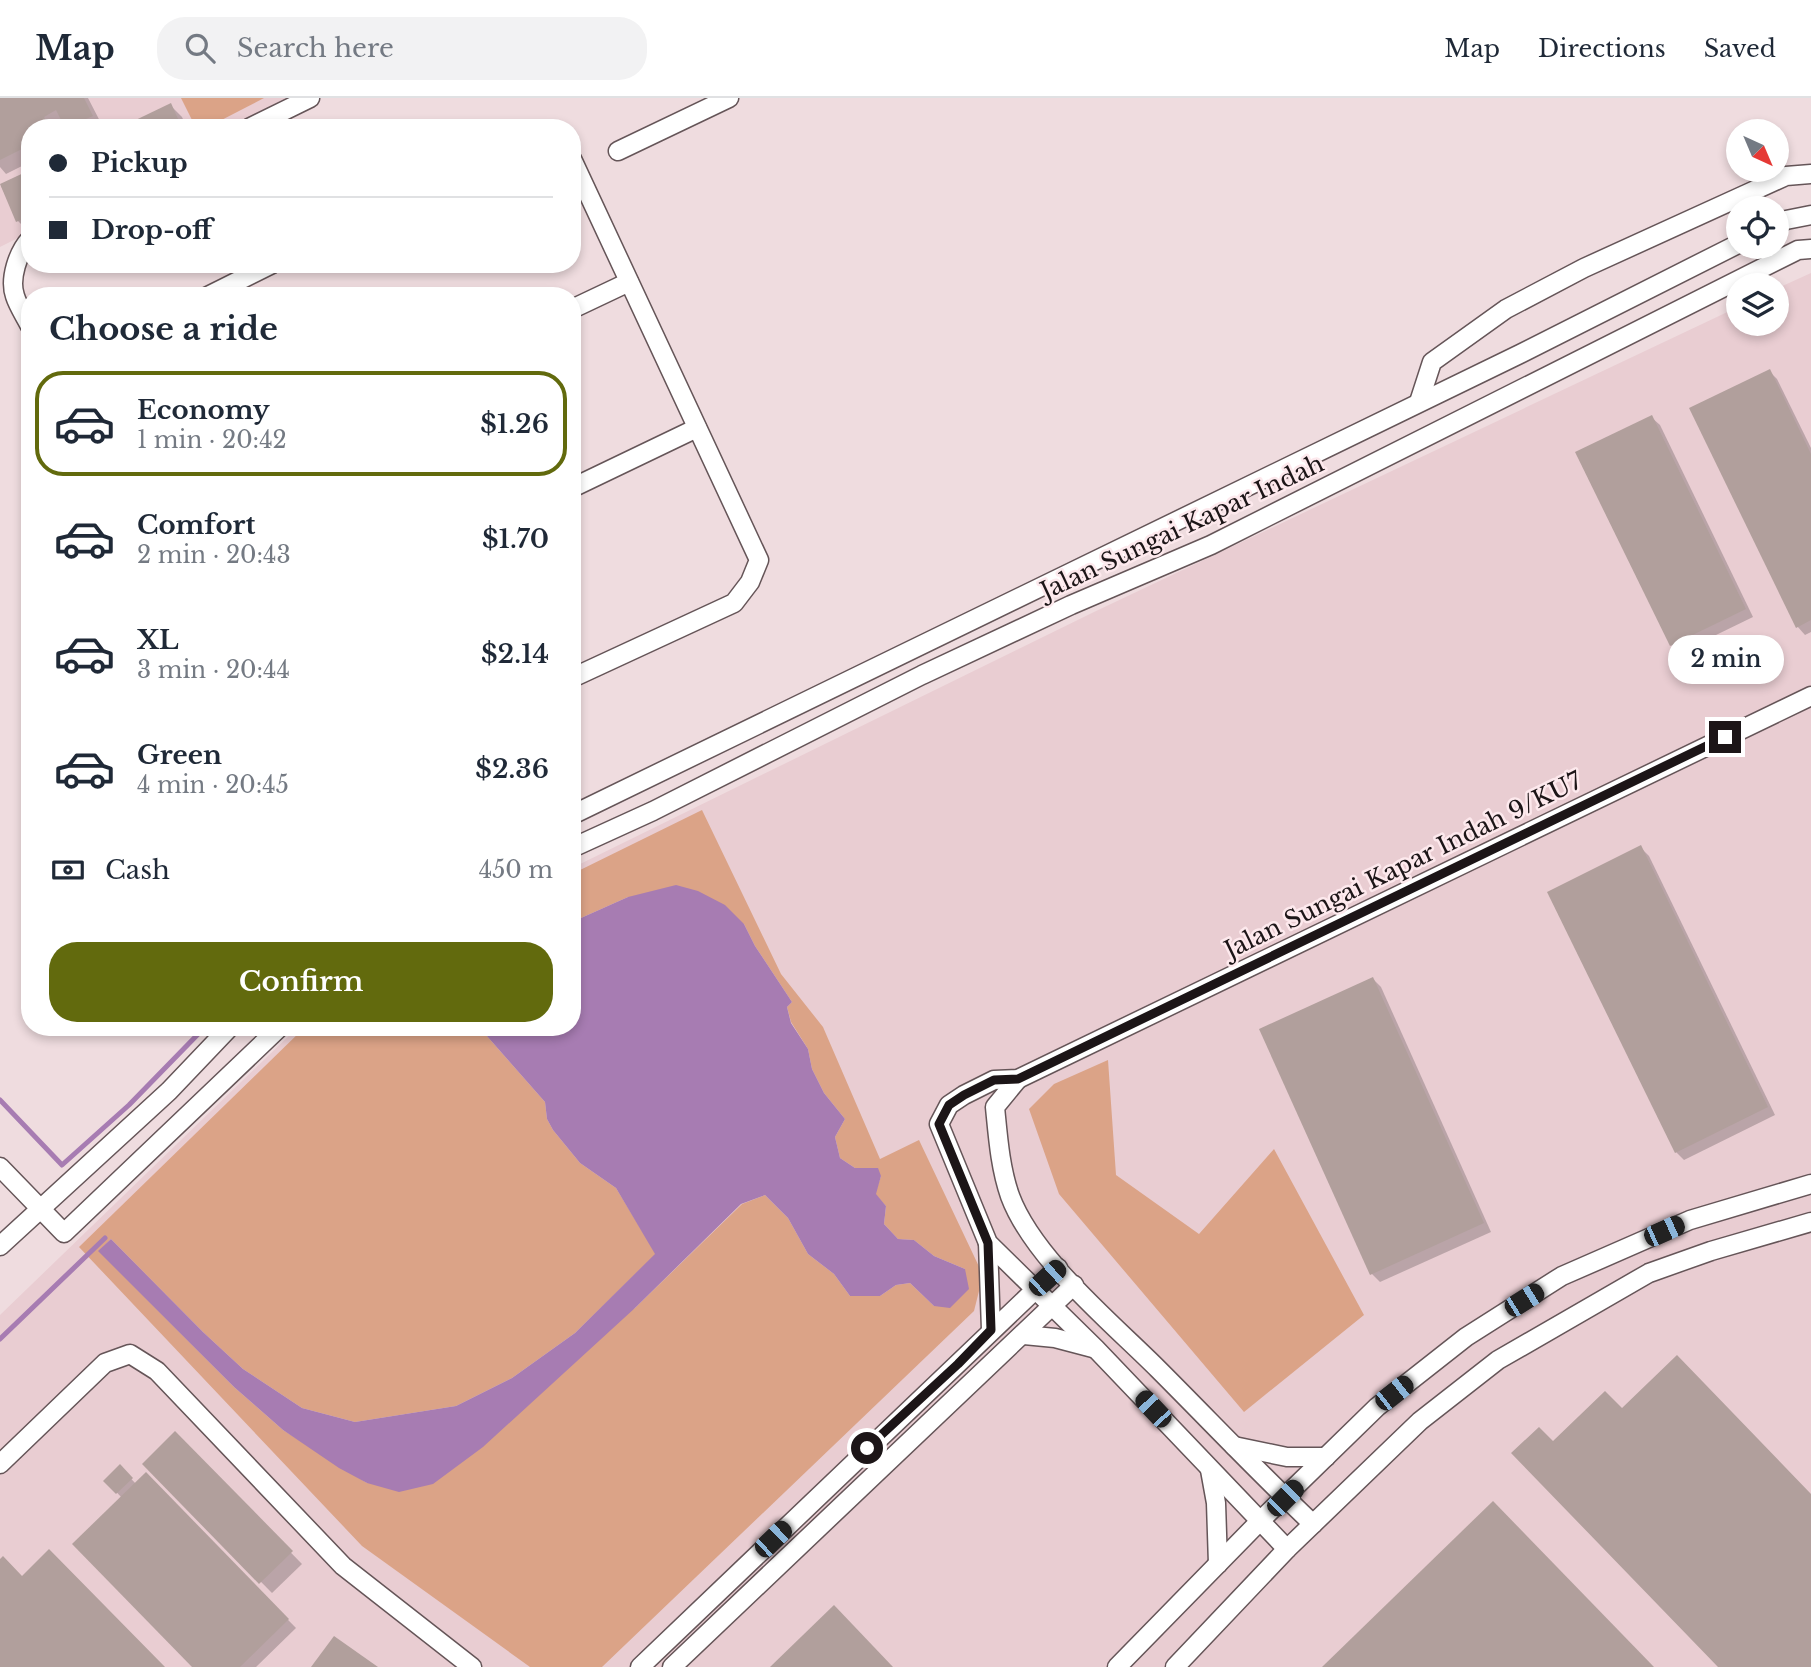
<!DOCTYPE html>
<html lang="en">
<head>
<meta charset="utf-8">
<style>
  body { margin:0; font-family:"Libre Baskerville",serif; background:#f2f2f3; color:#1f2937; height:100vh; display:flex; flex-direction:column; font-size:26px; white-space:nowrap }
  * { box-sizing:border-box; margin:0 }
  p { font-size:23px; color:#747a83 }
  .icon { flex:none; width:38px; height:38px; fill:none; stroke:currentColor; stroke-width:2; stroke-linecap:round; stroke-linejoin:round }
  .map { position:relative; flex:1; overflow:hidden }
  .drawer { position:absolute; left:21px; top:189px; width:560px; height:749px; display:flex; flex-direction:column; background:#fff; border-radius:28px; box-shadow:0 4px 10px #0003 }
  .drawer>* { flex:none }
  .banner { position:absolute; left:21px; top:21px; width:560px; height:154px; border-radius:28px; box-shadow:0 4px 10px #0003; display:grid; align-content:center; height:154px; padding:0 28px; background:#fff }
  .needle { width:46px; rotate:136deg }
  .controls { position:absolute; left:1726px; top:21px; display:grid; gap:14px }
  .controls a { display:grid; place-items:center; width:63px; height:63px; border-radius:50%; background:#fff; box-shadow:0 4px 10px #0003; font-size:35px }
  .end { position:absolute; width:32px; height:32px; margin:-16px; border:9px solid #1c1517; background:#fff; box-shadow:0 0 0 4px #fff }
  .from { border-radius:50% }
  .bubble { position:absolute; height:49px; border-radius:24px; background:#fff; box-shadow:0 4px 10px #0003; font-size:23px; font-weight:600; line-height:49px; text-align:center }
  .car { position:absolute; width:21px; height:42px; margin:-21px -10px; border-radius:9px; box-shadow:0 0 5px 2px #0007; background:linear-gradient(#222 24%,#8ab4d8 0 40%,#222 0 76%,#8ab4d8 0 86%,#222 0) }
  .banner b { display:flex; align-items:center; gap:24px; height:66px; font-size:26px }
  .banner b+b { border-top:2px solid #e0e1e3 }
  .banner i { width:18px; height:18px; background:#1f2937 }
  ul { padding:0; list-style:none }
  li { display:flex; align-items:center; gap:21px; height:105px; margin:0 14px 10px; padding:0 14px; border:4px solid transparent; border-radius:28px }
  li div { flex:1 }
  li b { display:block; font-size:26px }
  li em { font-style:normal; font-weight:600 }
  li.active { border-color:#626a0d }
  li>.icon { width:63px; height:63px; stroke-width:1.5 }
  h2 { padding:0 28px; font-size:32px; line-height:84px }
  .pay { display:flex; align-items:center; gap:18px; height:77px; padding:0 28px; font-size:26px }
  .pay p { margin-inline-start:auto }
  .primary-button { display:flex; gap:14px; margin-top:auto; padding:14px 28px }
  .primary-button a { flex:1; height:80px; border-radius:28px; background:#626a0d; color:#fff; font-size:28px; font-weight:600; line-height:80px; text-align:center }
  header { display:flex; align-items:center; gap:42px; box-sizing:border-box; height:98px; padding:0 35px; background:#fff; border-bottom:2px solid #e0e1e3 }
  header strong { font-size:33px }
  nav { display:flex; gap:38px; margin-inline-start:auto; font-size:24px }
  .search { width:490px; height:63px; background:#f2f2f3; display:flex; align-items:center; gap:18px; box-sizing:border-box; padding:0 24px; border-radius:28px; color:#747a83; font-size:26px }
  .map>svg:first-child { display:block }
</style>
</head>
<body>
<header>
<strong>Map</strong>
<div class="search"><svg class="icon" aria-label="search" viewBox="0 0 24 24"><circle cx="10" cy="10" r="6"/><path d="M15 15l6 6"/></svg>Search here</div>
<nav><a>Map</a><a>Directions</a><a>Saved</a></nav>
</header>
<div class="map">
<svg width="1811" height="1569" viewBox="0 0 1811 1569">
  <rect width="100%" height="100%" fill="#efdcdf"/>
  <g fill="#e9cdd2">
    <polygon points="0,0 293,0 234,30 30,30 30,134 0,149"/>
    <polygon points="1811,175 1811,1569 0,1569 0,1217 298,929 572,929 572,770 1094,514 1738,209 1738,226 1776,226 1776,191"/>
  </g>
  <g fill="#dba387">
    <polygon points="181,0 264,0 206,30 196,30"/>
    <polygon points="702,712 781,876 823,929 880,1061 919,1042 983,1177 974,1213 602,1569 530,1569 362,1448 79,1149 305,929 479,929 545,1004 547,1021 553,1032 580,1065 616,1090 656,1156 575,1235 512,1280 456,1308 355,1324 302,1310 243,1271 203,1234 111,1141 99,1153 234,1289 283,1332 367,1385 635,1210 742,1106 765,1097 788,1120 808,1156 834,1176 850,1198 880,1198 896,1187 910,1185 934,1208 965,1171 934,1158 914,1142 898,1141 884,1126 886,1108 875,1096 881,1078 855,1070 840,1060 835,1039 845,1021 824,995 812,971 808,951 791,924 787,909 792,904 755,848 744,826 628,799 572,824 572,776"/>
    <polygon points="1108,962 1116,1077 1199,1136 1274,1051 1364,1217 1244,1314 1059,1096 1029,1011 1054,986"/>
  </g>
  <polygon fill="#a77cb2" points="676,787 698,793 725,807 744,826 755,848 792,904 787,909 791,925 808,951 812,971 824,995 845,1021 835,1039 840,1060 855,1070 878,1070 881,1078 876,1096 886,1108 884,1126 898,1141 914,1142 934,1158 965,1171 969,1191 950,1210 934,1208 910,1185 896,1187 880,1198 850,1198 834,1176 808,1156 788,1120 765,1097 741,1106 635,1210 483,1349 433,1386 399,1394 367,1385 339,1370 283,1332 234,1289 98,1153 111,1141 203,1234 243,1271 302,1310 355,1324 456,1308 512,1280 575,1235 655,1156 616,1090 580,1065 553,1032 547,1021 545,1004 479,929 572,929 572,824 628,799"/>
  <g fill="#0003">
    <polygon points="0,0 88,0 103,29 67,30 64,25 54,30 30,30 30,64 6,76 0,69"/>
    <polygon points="171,8 182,19 187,30 124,30"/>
    <polygon points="30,74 30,134 29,134 18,123 1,88"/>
    <polygon points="1769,273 1777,281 1811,350 1811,534 1805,537 1797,528"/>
    <polygon points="1651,319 1660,327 1753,519 1679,555 1671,547"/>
    <polygon points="1641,750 1649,758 1775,1017 1684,1062 1676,1054"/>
    <polygon points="1373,881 1381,889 1491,1134 1380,1184 1372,1176"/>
    <polygon points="175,1336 302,1466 272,1495 145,1366"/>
    <polygon points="120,1369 136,1386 146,1377 296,1530 256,1569 195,1569 122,1400 106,1383"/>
  </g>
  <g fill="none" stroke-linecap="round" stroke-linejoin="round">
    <g stroke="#a77cb2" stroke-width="5">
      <polyline points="0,1002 62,1067 129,1007 205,929"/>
      <polyline points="0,1241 105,1140"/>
    </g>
  </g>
  <g fill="#b19f9c">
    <polygon points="0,0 84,0 93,18 65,30 56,12 44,19 49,30 30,30 30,47 0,62"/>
    <polygon points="171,5 182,30 119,30"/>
    <polygon points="30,72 30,118 16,124 0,86"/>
    <polygon points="1770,271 1811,356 1811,522 1796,530 1689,310"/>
    <polygon points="1652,317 1746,511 1670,548 1575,354"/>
    <polygon points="1641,747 1768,1009 1675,1055 1547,794"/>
    <polygon points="1373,879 1484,1125 1370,1177 1259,931"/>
    <polygon points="1677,1257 1811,1396 1811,1569 1718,1569 1511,1355 1539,1329 1553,1343 1605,1293 1622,1310"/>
    <polygon points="175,1333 293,1453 259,1486 142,1366"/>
    <polygon points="120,1366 133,1380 116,1396 103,1383"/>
    <polygon points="146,1374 289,1521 240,1569 192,1569 72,1446"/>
    <polygon points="1493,1403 1654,1569 1322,1569"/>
    <polygon points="49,1451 165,1569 0,1569 0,1461 3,1458 22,1478"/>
    <polygon points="834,1507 893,1569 770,1569"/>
    <polygon points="334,1538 378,1569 311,1569"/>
  </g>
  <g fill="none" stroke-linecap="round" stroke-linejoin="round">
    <defs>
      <g id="street">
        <polyline points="249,30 310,0"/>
        <polyline points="618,53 729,0"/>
        <polyline points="572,61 759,462 750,484 734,505 572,580"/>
        <polyline points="1776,127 1786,122 1811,117"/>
        <path d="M30,141C18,154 9,181 15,198C18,208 25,218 30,228"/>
        <polyline points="208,198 272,166"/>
        <polyline points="572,211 629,184"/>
        <polyline points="1419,304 1432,264 1506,211 1584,170 1786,78 1811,76"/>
        <polyline points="572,390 697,330"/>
        <polyline points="572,717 1520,256 1738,146"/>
        <polyline points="572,750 653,713 922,577 1071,507 1211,447 1798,152 1811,151"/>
        <path d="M1018,981L995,1009C998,1039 1000,1069 1010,1098C1033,1160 1111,1224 1158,1271C1210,1323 1260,1376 1313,1426"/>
        <polyline points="0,1069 64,1135 280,929"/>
        <polyline points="988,1145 991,1232"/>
        <polyline points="0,1148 169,993 230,929"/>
        <polyline points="1024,1237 1055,1240 1093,1250"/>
        <polyline points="1234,1348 1287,1359 1326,1359"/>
        <polyline points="0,1366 105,1265 130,1256 157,1273 343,1468 472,1569"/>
        <polyline points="1210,1372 1216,1405 1218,1466"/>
        <polyline points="1287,1451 1096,1251 988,1145 939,1026 949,1007 964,997 994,982 1018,981 1811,598"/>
        <polyline points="640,1569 1058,1170"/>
        <polyline points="672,1569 1074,1187"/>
        <polyline points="1117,1569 1260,1423 1377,1309 1466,1239 1562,1178 1690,1122 1811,1086"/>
        <polyline points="1175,1569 1287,1451 1420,1323 1498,1262 1649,1175 1711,1153 1811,1124"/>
      </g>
    </defs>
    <use href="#street" stroke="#655558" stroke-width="21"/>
    <use href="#street" stroke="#fff" stroke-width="18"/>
  </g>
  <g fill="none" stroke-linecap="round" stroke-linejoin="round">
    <polyline stroke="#1c1517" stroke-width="9" points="867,1350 958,1266 991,1232 988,1145 939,1026 949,1007 964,997 994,982 1018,981 1725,639"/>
  </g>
  <g text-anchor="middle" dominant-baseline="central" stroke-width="5" stroke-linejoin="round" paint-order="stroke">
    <g font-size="24" fill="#1c1517" stroke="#fde9ed">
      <text transform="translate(1182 429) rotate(-25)">Jalan Sungai Kapar Indah</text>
      <text transform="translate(1403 767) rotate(-26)">Jalan Sungai Kapar Indah 9/KU7</text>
    </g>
  </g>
</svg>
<div class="controls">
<a><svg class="needle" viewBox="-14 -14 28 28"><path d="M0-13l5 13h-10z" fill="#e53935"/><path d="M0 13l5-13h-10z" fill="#747a83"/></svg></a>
<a><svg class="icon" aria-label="locate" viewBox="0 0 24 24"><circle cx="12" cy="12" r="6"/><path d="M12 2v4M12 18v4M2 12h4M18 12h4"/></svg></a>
<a><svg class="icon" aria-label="layers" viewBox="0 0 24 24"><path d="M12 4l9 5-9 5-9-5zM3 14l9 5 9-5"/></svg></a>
</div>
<i class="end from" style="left:867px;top:1350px"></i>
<i class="end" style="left:1725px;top:639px"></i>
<div class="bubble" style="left:1668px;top:537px;width:116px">2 min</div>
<i class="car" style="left:1664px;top:1133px;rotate:66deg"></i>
<i class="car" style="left:1047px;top:1180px;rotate:48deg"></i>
<i class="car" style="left:1524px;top:1202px;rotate:58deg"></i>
<i class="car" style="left:1394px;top:1295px;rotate:52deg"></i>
<i class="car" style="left:1153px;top:1311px;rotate:317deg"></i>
<i class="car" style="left:1285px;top:1400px;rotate:45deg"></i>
<i class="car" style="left:773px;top:1441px;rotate:46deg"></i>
<div class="banner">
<b><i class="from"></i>Pickup</b>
<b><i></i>Drop-off</b>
</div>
<section class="drawer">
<h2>Choose a ride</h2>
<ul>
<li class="active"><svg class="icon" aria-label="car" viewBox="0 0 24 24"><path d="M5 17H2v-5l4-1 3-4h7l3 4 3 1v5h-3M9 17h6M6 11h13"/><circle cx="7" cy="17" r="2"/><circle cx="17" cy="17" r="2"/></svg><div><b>Economy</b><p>1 min · 20:42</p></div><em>$1.26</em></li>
<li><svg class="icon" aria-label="car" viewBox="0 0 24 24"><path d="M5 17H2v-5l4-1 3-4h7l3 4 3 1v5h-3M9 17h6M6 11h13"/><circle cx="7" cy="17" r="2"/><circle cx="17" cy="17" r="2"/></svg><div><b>Comfort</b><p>2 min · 20:43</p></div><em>$1.70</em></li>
<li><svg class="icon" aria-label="car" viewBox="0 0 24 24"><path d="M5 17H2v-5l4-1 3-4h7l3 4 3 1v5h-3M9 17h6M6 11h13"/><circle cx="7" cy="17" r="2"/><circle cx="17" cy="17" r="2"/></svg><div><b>XL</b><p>3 min · 20:44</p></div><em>$2.14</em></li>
<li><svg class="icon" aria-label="car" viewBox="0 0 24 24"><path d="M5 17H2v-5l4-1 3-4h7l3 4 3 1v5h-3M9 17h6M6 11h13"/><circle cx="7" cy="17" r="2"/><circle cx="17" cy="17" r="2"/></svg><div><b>Green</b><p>4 min · 20:45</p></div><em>$2.36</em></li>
</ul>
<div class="pay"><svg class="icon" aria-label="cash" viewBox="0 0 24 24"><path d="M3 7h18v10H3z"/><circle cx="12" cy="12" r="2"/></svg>Cash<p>450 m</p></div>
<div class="primary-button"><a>Confirm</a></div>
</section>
</div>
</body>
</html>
